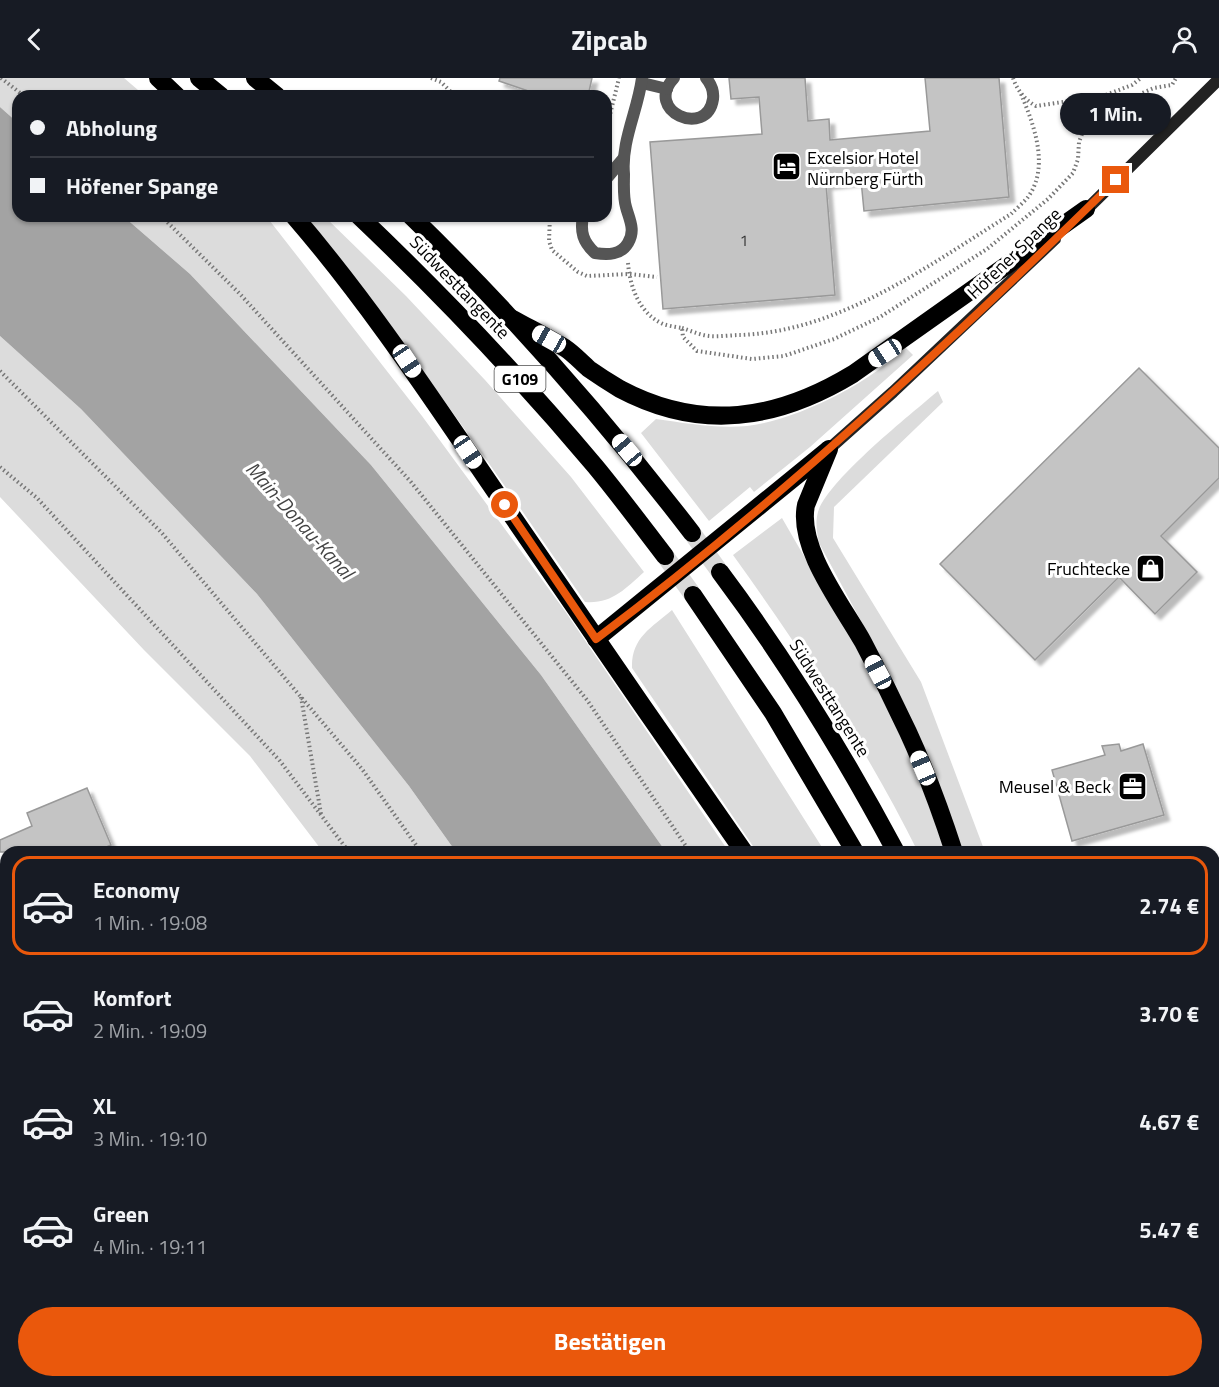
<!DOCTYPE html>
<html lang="de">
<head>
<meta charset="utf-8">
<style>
  body { margin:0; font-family:"Titillium Web",sans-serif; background:#20242c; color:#f1f3f6; height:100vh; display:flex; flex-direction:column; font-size:22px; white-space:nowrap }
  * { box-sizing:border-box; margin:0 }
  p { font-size:20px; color:#9ea1a6 }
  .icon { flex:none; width:33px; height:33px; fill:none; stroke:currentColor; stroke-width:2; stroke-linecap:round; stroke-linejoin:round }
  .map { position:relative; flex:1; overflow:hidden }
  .drawer { position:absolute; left:0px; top:768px; width:1220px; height:542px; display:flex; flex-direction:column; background:#171b24; border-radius:18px 18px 0 0; box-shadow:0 2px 4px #0004 }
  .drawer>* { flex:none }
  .guide { position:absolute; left:12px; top:12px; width:600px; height:132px; border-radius:18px; box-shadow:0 2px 4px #0004; display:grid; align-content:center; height:132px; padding:0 18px; background:#171b24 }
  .end { position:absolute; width:27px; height:27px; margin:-14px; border:8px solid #ea580c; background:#fff; box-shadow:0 0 0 3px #fff }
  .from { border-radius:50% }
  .bubble { position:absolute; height:42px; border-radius:21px; background:#171b24; box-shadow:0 2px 4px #0004; font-size:20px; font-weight:700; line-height:42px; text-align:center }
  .car { position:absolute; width:18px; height:36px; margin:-18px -9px; border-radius:8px; box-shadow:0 0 4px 2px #0007; background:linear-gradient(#fff 24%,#345 0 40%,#fff 0 76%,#345 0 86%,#fff 0) }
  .guide b { display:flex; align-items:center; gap:21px; height:57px; font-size:22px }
  .guide b+b { border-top:2px solid #363941 }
  .guide i { width:15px; height:15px; background:#f1f3f6 }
  ul { padding:10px 0 0; list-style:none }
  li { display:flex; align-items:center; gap:18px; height:99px; margin:0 12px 9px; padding:0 6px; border:3px solid transparent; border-radius:18px }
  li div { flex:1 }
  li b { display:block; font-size:22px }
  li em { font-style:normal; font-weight:700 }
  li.on { border-color:#ea580c }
  li>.icon { width:54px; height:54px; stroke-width:1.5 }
  .action { display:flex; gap:12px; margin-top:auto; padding:12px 18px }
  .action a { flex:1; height:69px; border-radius:36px; background:#ea580c; color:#fff; font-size:24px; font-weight:700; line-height:69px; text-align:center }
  header { display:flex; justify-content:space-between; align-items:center; height:78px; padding:0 18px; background:#171b24; font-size:27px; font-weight:700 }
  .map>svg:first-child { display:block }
</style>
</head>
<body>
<header><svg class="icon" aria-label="back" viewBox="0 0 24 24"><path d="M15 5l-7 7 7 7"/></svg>Zipcab<svg class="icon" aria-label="person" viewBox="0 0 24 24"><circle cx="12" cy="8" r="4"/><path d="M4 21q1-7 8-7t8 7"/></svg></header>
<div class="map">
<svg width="1219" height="1309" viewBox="0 0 1219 1309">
  <defs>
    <filter id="shadow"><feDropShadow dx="5.5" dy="5.5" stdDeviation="1.5" flood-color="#0004"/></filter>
  </defs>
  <rect width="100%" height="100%" fill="#fff"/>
  <g fill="#dcdcdc">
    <polygon points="0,0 124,0 145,18 18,18 18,45 0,29"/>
    <polygon points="123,138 266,138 422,338 565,533 729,774 666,774 541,597 371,387 190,196"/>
    <path d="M307,138H324L406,218L485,302L571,399L644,494C625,511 612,526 585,524C495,393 405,263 305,140Z"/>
    <polygon points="0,258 81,331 257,516 409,708 456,774 323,774 250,678 144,572 0,419"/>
    <path d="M905,269L913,277L810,369L754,414L750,409L709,443L641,355L656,341C685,345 717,351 747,348C797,342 871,305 905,269Z"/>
    <path d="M938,313L943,324L834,429L833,460L921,604L985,774H963L876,571L819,465C817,454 815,445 818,434C828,402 910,337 938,313Z"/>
    <path d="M782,440C800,472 819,503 837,534C880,608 916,687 943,768L941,774H918C866,669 801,572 733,477Z"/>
    <path d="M672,532L825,774H757L632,590C631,560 651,550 672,532Z"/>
    <polygon points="650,1304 760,1304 763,1309 653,1309"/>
    <polygon points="949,1304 1034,1304 1036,1309 951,1309"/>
    <polygon points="1142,1304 1168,1304 1170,1309 1144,1309"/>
  </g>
  <g fill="#a3a3a3">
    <polygon points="0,29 18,45 18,138 123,138 190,196 371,387 541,597 666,774 456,774 409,708 257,516 81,331 0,258"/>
    <polygon points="760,1304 949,1304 951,1309 763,1309"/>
  </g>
  <g fill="#c4c4c4" stroke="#999" stroke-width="1.5" filter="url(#shadow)">
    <polygon points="500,0 592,0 588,18 543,18 499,3"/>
    <polygon points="729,0 805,0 808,43 829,41 830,62 930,53 925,0 999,0 1009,119 864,133 861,102 826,106 835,217 663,231 650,64 762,56 759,19 731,21"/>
    <polygon points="1139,290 1219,370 1219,400 1161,458 1197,494 1155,536 1119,499 1035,582 940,486"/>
    <polygon points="1119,666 1121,673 1143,666 1164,737 1072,763 1052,692 1105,677 1102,668"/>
    <polygon points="87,710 111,767 95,774 0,774 0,762 32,748 27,735"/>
  </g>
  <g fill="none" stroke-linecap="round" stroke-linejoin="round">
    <g stroke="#d9d9d9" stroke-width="18" stroke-dasharray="18 9" stroke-linecap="butt">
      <polyline points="692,455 720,494"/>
      <polyline points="665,478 693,517"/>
    </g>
    <g stroke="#777" stroke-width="4" stroke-dasharray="1.5 3" stroke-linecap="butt">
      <polyline points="1,0 24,18"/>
      <polyline points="431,0 441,4 455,18"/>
      <path d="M1013,0C1017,12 1025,22 1036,28L1103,18L1132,7L1141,0"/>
      <polyline points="606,53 619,0"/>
      <polyline points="161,138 240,216 411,404 587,622 690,774"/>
      <polyline points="550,138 549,163 552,172 578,194 587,198 629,196 657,199"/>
      <path d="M628,185C630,209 639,235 663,246C669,248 676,249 682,250L683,259L697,273L752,281L784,278L834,261L880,239L987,171L1048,121L1073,95L1078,81L1079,64L1085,48L1101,36L1125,34L1132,28L1140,16L1154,10L1172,7L1176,0"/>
      <path d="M682,250C691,253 700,257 709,258C719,259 731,257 741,257C841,253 929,187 1011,136C1016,131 1023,125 1028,119C1050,89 1034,47 1021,16"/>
      <polyline points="0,293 161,454 362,691 421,774"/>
      <polyline points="0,389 37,420 280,683 349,774"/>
      <polyline points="301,619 321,736"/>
      <polyline points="666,1304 667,1309"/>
      <polyline points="723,1304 725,1309"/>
      <polyline points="963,1304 965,1309"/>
    </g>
    <g stroke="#555" stroke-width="12">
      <path d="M674,0C643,33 707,61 713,21C714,13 711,6 706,0"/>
      <polyline points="642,5 667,11"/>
      <polyline points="606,101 623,81"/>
      <path d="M583,138C580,154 583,164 595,175C608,177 621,177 628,165C636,152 629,141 626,129C623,119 624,107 624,96C621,63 638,32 642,0"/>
    </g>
    <g stroke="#555" stroke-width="12">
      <polyline points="0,1036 6,1051"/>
      <polyline points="0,1112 6,1110"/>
      <polyline points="104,1304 113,1309"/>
      <polyline points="374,1309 389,1306 399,1309"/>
    </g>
    <g stroke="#222" stroke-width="12">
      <polyline points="1081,137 1219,1"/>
      <polyline points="829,371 893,314 1055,161"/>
    </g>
    <g stroke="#000" stroke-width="18">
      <polyline points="158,0 177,18"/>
      <polyline points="199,0 221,18"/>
      <polyline points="255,0 277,18"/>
      <path d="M294,138C369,225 432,321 497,416C579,536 661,655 744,774"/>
      <path d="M359,138C442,217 521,300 595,388C619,417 642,448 665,478"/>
      <path d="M411,138C513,237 606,343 692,455"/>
      <path d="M513,241C531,251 549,260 565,270C574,276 581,284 589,291C599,298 610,305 620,311C701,354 777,342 853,296L1086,131"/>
      <path d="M829,371L806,427C797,470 843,528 863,564C879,594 894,624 908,654C926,693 941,734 954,774"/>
      <path d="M720,494C786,582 844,677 896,774"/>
      <polyline points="693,517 773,635 855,774"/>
      <polyline points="596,561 828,372"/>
      <polyline points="1080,1304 1082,1309"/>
      <polyline points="1118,1304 1120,1309"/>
    </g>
  </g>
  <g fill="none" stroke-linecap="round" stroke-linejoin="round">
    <path stroke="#ea580c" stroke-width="8" d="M505,427L596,561C781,422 951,264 1116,102"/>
  </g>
  <defs>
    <symbol id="hotel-square" viewBox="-11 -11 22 22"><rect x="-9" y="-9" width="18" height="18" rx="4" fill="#000" stroke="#fff"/><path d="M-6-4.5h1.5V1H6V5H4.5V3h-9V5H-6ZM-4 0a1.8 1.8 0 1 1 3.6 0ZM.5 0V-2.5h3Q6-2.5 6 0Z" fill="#fff"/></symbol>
    <symbol id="shop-square" viewBox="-11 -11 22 22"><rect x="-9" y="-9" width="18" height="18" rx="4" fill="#000" stroke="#fff"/><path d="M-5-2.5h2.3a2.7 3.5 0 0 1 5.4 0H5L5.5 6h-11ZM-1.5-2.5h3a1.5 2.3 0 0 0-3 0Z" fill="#fff"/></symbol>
    <symbol id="office-square" viewBox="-11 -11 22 22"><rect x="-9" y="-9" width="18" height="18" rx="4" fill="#000" stroke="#fff"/><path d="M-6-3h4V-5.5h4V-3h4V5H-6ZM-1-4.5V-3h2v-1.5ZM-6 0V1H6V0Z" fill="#fff"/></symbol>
  </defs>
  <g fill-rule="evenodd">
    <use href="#hotel-square" x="770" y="72" width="33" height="33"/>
    <use href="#shop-square" x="1134" y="474" width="33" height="33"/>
    <use href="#office-square" x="1116" y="692" width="33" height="33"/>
  </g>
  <g text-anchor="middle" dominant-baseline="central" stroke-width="6" stroke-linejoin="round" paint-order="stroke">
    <g font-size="15" fill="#313131">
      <text x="744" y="162">1</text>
    </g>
    <rect fill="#fff" stroke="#4c4c4c" stroke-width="1.5" x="494.5" y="288" width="51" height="26" rx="4.5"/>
    <g font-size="16" font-weight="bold" fill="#000">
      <text x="520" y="301">G109</text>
    </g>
    <g font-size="18" fill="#000" stroke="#fff" text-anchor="end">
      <text x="807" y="79" text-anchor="start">Excelsior Hotel<tspan x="807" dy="21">Nürnberg Fürth</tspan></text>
      <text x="1130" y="490">Fruchtecke</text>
      <text x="1111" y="708">Meusel &amp; Beck</text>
    </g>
    <g font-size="18" fill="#000" stroke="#fff">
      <text transform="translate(1014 175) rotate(-44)">Höfener Spange</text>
      <text transform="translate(460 209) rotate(46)">Südwesttangente</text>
      <text transform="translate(830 620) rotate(58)">Südwesttangente</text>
    </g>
    <g font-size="20" font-style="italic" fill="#444" stroke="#fff">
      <text transform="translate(300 442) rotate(48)">Main-Donau-Kanal</text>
    </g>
  </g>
</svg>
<i class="end from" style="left:505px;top:427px"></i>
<i class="end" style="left:1116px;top:102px"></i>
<div class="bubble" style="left:1060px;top:15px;width:111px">1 Min.</div>
<i class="car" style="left:549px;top:261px;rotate:299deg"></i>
<i class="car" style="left:885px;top:275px;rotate:237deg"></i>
<i class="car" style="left:407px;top:283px;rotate:146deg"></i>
<i class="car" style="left:627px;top:372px;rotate:320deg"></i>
<i class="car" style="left:468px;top:374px;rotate:146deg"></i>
<i class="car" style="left:878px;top:594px;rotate:332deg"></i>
<i class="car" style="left:923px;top:690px;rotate:337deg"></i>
<div class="guide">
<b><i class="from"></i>Abholung</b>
<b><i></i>Höfener Spange</b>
</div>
<section class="drawer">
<ul>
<li class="on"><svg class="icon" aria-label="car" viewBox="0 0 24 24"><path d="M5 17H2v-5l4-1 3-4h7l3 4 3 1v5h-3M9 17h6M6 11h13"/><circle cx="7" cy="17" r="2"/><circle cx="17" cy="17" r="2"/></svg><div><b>Economy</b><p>1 Min. · 19:08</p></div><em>2.74 €</em></li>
<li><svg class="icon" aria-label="car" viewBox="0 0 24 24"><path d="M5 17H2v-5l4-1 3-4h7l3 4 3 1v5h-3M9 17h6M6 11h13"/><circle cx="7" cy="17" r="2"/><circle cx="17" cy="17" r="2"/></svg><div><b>Komfort</b><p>2 Min. · 19:09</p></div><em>3.70 €</em></li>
<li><svg class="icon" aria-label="car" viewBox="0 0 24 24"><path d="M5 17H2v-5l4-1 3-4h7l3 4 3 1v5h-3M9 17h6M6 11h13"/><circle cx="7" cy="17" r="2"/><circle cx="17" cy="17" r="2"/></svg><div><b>XL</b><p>3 Min. · 19:10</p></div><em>4.67 €</em></li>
<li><svg class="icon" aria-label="car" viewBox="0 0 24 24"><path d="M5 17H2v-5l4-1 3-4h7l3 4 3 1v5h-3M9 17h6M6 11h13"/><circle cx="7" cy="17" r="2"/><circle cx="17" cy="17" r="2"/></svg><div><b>Green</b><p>4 Min. · 19:11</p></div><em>5.47 €</em></li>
</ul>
<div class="action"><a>Bestätigen</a></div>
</section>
</div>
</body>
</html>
